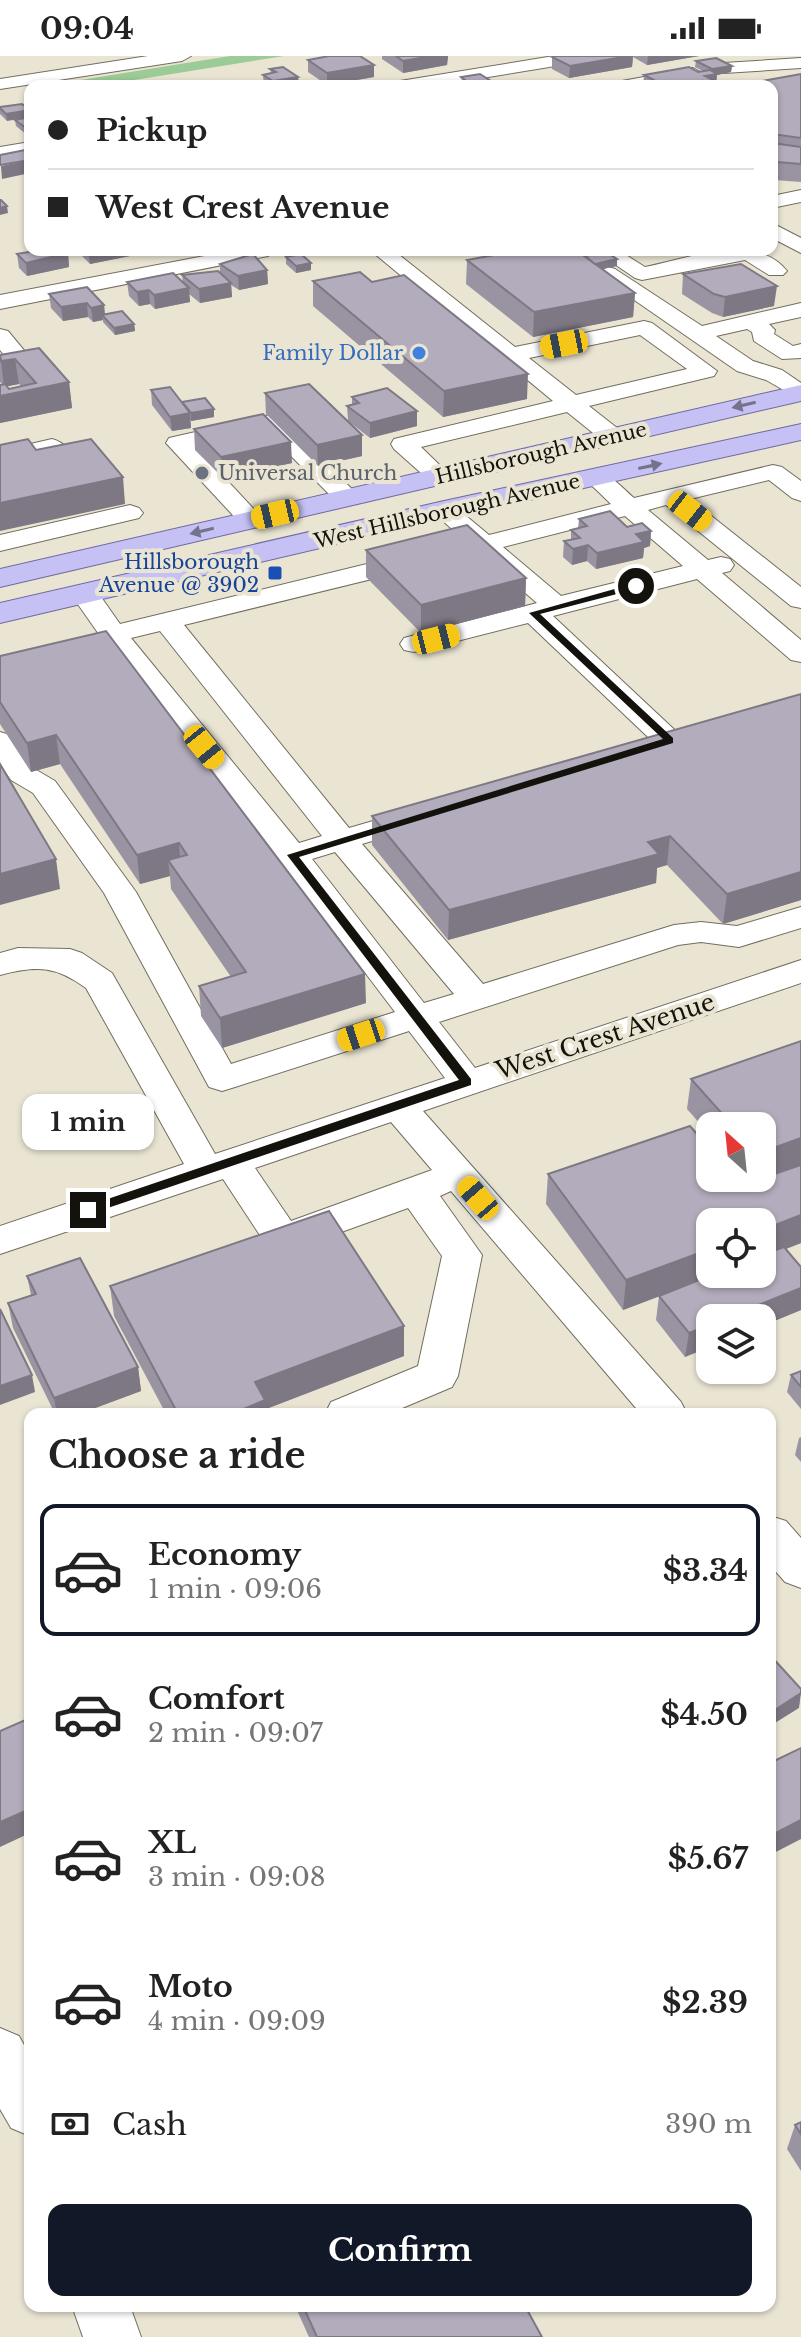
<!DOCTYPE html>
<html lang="en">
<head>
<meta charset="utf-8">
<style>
  body { margin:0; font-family:"Libre Baskerville",serif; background:#f6f6f6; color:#222; height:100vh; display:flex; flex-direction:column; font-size:30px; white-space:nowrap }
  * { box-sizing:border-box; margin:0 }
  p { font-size:26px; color:#767676 }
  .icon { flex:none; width:44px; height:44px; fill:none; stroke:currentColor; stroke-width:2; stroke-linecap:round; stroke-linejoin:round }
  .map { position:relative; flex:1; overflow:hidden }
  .drawer { position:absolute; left:24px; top:1352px; width:752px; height:904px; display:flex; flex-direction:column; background:#fff; border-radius:16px; box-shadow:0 2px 6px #0004 }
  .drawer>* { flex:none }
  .top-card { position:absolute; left:24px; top:24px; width:754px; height:176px; border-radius:16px; box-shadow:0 2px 6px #0004; display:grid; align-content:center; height:176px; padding:0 24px; background:#fff }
  .needle { width:52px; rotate:333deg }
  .buttons { position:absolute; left:696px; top:1056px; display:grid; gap:16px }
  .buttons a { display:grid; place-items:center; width:80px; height:80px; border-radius:16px; background:#fff; box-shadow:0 2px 6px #0004; font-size:40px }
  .end { position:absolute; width:36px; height:36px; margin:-18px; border:10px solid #14120c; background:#fff; box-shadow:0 0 0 4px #fff }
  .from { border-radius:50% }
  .bubble { position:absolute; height:56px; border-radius:16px; background:#fff; box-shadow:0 2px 6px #0004; font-size:26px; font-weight:700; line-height:56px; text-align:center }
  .car { position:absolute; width:24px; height:48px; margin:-24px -12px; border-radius:10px; box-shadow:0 0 6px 2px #0007; background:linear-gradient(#f5c518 24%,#345 0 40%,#f5c518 0 76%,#345 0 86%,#f5c518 0) }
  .top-card b { display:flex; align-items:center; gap:28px; height:76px; font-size:30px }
  .top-card b+b { border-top:2px solid #e0e0e0 }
  .top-card i { width:20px; height:20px; background:#222 }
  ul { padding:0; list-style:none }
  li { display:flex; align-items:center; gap:24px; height:132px; margin:0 16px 12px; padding:0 8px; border:4px solid transparent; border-radius:16px }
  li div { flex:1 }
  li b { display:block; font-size:30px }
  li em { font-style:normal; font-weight:700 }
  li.current { border-color:#111827 }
  li>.icon { width:72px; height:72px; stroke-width:1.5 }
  h2 { padding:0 24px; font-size:36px; line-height:96px }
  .pay { display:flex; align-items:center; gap:20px; height:88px; padding:0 24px; font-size:30px }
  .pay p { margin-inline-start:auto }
  .button { display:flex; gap:16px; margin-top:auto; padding:16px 24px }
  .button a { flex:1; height:92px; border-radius:16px; background:#111827; color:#fff; font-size:32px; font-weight:700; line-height:92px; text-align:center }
  .status { display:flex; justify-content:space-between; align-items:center; height:56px; padding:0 40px; background:#fff; direction:ltr }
  .status svg { height:22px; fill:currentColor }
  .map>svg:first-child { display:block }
</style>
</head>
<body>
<div class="status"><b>09:04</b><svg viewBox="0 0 49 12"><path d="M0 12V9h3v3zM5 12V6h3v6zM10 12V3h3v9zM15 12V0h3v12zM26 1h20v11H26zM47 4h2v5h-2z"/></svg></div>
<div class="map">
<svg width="801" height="2281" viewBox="0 0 801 2281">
  <rect width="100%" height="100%" fill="#eae5d3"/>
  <polygon fill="#9bcb96" points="230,0 284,0 97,30 43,30"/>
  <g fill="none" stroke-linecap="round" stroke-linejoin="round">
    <defs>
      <g id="minor">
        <polygon points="148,0 191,0 182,5 0,33 0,23"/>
        <polygon points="554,0 595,0 586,5 433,30 391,30 400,25"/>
        <polygon points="801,2 801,12 724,17 715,12 724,7"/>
        <polygon points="693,12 702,17 699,21 651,30 613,30 622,25"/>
        <polygon points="30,86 30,98 0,103 0,91"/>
        <polygon points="801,134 801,146 772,152 772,140"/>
        <polygon points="772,167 801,182 801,197 772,182"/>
        <polygon points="236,194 278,194 268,200 0,253 0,239"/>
        <path d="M370,194H393L515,291L644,265L652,267L717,315L714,320L589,350L621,375L624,380L621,385H603L567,356L421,391L451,420L448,425H430L394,393L391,388L394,383L553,345ZM640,279L687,313L576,339L529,302Z"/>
        <path d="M594,194H618L645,211C688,203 755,175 787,215L783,219H769L745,204L642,224L635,222Z"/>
        <polygon points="608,211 615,213 702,270 801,247 801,261 769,268 775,274 774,278 793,290 801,288 801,302 782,303 754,285 752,276 747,273 716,280 753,305 782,314 801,327 801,344 766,324 737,315 601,221 597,217"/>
        <polygon points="0,273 8,275 32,304 35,309 32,314 16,314 0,294"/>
        <polygon points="270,359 278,361 356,437 360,442 356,447 338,447 265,374 195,390 264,464 260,469 242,469 166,387 169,382"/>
        <path d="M52,383C65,386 74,399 81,410L78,415H60L46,399L0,409V395Z"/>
        <path d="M773,409L782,411L801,425V445L792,442L769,424L690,443L801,531V552L791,550L666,449L648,454L708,504L721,501L730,503L734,509L730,515L722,517L801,584V606L791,604L697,523L553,560L680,679L685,685L680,691L629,706L618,703L614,697L618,691L649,682L528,567L414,596L404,594L400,588L404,582L537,547L479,497L468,500L459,498L455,492L465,485L431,454L435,449H453L489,479L611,448L584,422L587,417C607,412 620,430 634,442ZM625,460L683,510L561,540L503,491Z"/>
        <polygon points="130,449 139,452 143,457 139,462 0,495 0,479"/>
        <path d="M416,496L425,498L429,504L425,510L184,569L349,772L421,751L432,753L437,760L432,767L362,788L483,928L674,869L701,866L737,870L801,851V872L739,891L701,886L678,889L439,966L475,1012L801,904V927L423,1055L681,1346L687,1358H641L451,1135L440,1140L482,1199L458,1320L452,1331L388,1358H325L331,1346L418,1310L442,1200L408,1152L283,1197L269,1193L223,1123L0,1198V1170L184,1108L86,932C56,910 37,909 0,919V897L18,892L70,893L82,897L112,917L215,1098L445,1022L409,975L235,1031L222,1035L209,1031L104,837L33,737L11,724L0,708V676L10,679L33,712L55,725L136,836L231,1008L395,956L281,806L103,584L70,537L74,531H94L120,568ZM160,575L322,780L299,787L131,582ZM335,796L454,938L424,947L312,803ZM391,1066L432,1114L291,1165L255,1112Z"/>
        <polygon points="770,1460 786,1465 801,1482 801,1532 785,1526 770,1509"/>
        <polygon points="0,1972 19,1980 30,2000 30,2080 11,2072 0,2053"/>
        <polygon points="72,2250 130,2250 141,2281 83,2281"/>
      </g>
      <g id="major">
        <polygon points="801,329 801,345 0,531 0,513"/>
        <polygon points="801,368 801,384 444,463 0,567 0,547 444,445"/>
      </g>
    </defs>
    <use href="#minor" stroke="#726e5e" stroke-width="2"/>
    <use href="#major" stroke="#6e689e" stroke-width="2"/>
    <use href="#minor" fill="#fff" fill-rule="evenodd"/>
    <use href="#major" fill="#c5c1f4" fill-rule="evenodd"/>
  </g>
  <g fill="#9a94a2" fill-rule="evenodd">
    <polygon points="382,0 448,0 447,9 403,17 382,3"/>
    <polygon points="555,0 699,0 647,9 633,1 632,11 569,22 552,13 552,1"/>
    <polygon points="308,4 374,21 327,29 308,16"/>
    <polygon points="696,5 732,10 731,16 717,19 716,26 719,27 718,30 643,30 644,19 703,15 695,11"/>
    <polygon points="270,13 298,21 299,30 264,30 263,19 271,17"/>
    <polygon points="801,18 801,126 774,124 772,127 772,30"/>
    <polygon points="22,48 7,65 0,58 0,51"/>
    <polygon points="30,61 27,79 16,70 15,64"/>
    <polygon points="31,194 64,194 68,197 69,211 27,220 19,212 17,198 31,196"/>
    <polygon points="81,194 134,194 135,199 90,208 82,200"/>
    <polygon points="585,200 617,203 617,210 602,213 635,237 633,261 533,281 466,228 467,204"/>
    <polygon points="286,201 311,207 311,214 296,217 286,208"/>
    <polygon points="220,208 267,214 268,228 239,234 231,229 232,241 200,247 189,238 190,246 155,253 150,248 139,250 129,240 127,226 183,227 182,219 220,217"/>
    <polygon points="683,218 774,250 723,261 712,257 682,238"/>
    <polygon points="313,225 527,343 443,361 313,250"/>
    <polygon points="49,238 104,249 105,258 134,268 135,275 115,279 103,266 103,264 93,266 88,261 63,265 51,252"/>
    <path d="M39,292L69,326L72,352L0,367L3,329L0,326V299ZM19,328L21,330L9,333L7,330Z"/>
    <polygon points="151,334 182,347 214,353 214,361 191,365 190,363 191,372 172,375 152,349"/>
    <polygon points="265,337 362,379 362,400 318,410 266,358"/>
    <polygon points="352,341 417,355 417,370 370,382 348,365 347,350 352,349"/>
    <polygon points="194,373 292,407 223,422 195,394"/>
    <polygon points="579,463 651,475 650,490 644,492 643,502 596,513 587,505 572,509 563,501 564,485 571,484 571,474 578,472"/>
    <polygon points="366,494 526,522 525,550 421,577 366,521"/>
    <polygon points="0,600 366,947 222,992 201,960 199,930 231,921 171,833 170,820 140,828 60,708 31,716 0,668"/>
    <polygon points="801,638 801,844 723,868 667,809 657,812 656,827 448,884 372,789 372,760"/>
    <polygon points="801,985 801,1187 786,1193 801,1211 801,1254 762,1270 762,1262 685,1301 656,1264 659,1240 623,1254 546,1148 548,1118 742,1129 751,1126 747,1122 762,1122 762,1070 710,1070 710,1079 687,1053 691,1023"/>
    <polygon points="27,1220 138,1311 141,1335 79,1358 55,1358 13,1272 8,1247 31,1239"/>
    <polygon points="110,1230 404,1300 266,1353 266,1358 166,1358 114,1260"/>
    <polygon points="801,1315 801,1353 787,1336 791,1319"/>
    <polygon points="801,1381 801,1406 795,1399 799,1382"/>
    <polygon points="801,2066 801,2115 787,2093 795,2069"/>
    <polygon points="295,2250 525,2250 542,2281 309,2281"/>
  </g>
  <g fill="#7d7884">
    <polygon points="431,0 448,0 447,9 403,17 403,5"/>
    <polygon points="629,0 633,0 632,11 569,22 570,10"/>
    <polygon points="648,0 699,0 647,9"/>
    <polygon points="374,9 374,21 327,29 327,17"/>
    <polygon points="732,10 731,16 717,19 716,28 719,27 718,30 703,30 705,20 711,19 712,13"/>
    <polygon points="298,21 299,30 273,30 273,25"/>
    <polygon points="30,54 30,61 7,65 6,58"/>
    <polygon points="30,71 30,78 27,79 26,72"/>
    <polygon points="30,104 30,117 2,123 1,110"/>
    <polygon points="777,106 774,124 772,127 774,109"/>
    <polygon points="7,150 8,157 0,159 0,152"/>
    <polygon points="88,194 134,194 135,199 90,208"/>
    <polygon points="146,194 170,194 147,198"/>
    <polygon points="68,197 69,211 27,220 26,207"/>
    <polygon points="617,203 617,210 584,217 584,210"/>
    <polygon points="311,207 311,214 296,217 296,210"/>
    <polygon points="267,214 268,228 239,234 238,220"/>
    <polygon points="231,227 232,241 200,247 199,233"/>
    <polygon points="777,230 774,250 723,261 725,241"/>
    <polygon points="189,232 190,246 155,253 154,239"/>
    <polygon points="149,234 150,248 139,250 137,236"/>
    <polygon points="635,237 633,261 533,281 534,256"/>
    <polygon points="87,247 88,261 63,265 61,251"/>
    <polygon points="104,249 105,262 102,259 103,264 93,266 91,252"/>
    <polygon points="134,268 135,275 115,279 114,272"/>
    <polygon points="15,303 19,328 4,331 1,305"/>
    <polygon points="528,318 527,343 443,361 444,335"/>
    <polygon points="69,326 72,352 0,367 0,340"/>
    <polygon points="214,353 214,361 191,365 191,357"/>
    <polygon points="417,355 417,370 370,382 370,367"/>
    <polygon points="190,357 191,372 172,375 170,361"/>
    <polygon points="362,379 362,400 318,410 317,389"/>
    <polygon points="291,386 292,407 223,422 221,401"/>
    <polygon points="123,421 125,448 0,475 0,447"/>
    <polygon points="651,475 650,490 644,492 643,502 596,513 597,497 636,478"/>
    <polygon points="588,489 587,505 572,509 573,493"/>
    <polygon points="526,522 525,550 421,577 421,549"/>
    <polygon points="56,679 60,708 31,716 27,687"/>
    <polygon points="670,780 667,809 657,812 656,827 448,884 449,854 648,786"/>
    <polygon points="179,787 181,817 168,804 170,820 140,828 137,799"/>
    <polygon points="56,803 60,833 0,849 0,818"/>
    <polygon points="801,816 801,844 723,868 727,838"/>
    <polygon points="365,918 366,947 222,992 220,962"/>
    <polygon points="801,1082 801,1110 752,1128 753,1122 762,1122 762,1096"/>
    <polygon points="801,1159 801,1187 762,1202 762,1174"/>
    <polygon points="710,1193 710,1218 719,1218 623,1254 626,1224"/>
    <polygon points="801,1232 801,1254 762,1270 762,1262 726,1262"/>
    <polygon points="710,1269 710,1291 685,1301 689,1277"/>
    <polygon points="404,1270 404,1300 266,1353 266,1358 240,1358 239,1355 255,1326"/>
    <polygon points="138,1311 141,1335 79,1358 57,1358 54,1342"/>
    <polygon points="32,1319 35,1336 0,1349 0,1330"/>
    <polygon points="801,1637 799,1652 770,1670 770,1657"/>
    <polygon points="30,1753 30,1777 0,1791 0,1766"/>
    <polygon points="801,1764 801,1783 770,1799 770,1780"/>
  </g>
  <g fill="#b3acbc" stroke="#7d7884" stroke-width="2">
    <polygon points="329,0 360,0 374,9 327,17 308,4"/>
    <polygon points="396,0 431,0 403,5"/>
    <polygon points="555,0 629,0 570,10 552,1"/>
    <polygon points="716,2 732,10 712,13 696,5"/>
    <polygon points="283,11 298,21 273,25 263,19 276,16 270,13"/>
    <polygon points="689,11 698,16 710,14 717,18 705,20 719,27 703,30 665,30 644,19"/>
    <polygon points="480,18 494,27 476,30 462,30 456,26 465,24 461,21"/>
    <polygon points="801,18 801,82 772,78 772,30 735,30"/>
    <polygon points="221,25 227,30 187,30"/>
    <polygon points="22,48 30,54 6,58 0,52 0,51"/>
    <polygon points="30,61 30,71 26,72 15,64"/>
    <polygon points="772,87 801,91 801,108 777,106 774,109 772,109"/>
    <polygon points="25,94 30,98 30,104 0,109 0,99"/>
    <polygon points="0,144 1,144 7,150 0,152"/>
    <polygon points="33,194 64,194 68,197 26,207 17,198 35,195"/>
    <polygon points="521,194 576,194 635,237 534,256 467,204"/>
    <polygon points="606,196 617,203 595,208 585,200"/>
    <polygon points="253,198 267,214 238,220 220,208"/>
    <polygon points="301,198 311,207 296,210 286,201"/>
    <polygon points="741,208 777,230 725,241 714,238 683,218"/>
    <polygon points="218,215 231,227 199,233 182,219"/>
    <polygon points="360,216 372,226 404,219 528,318 444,335 313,225"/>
    <polygon points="173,217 189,232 154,239 149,234 137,236 127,226"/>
    <polygon points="87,231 104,249 91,252 87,247 61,251 49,238"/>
    <polygon points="122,255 134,268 114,272 102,259"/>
    <polygon points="39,292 69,326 0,340 0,329 5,328 9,333 36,327 15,303 1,305 0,299"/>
    <polygon points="309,328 362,379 317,389 265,337"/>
    <polygon points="170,331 190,357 170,361 151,334"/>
    <polygon points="387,332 417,355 370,367 347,350 359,347 352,341"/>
    <polygon points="205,342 214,353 191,357 182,346"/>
    <polygon points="263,358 291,386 221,401 194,373"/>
    <polygon points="28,383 36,394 91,383 123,421 0,447 0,389"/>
    <polygon points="610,455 627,471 642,467 651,475 636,478 644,486 597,497 588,489 573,493 564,485 580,482 571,474 587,470 579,463"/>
    <polygon points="467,469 526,522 421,549 366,494"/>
    <polygon points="106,575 365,918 220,962 199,930 246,916 168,804 187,799 179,787 137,799 56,679 27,687 0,646 0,600"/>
    <polygon points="801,638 801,816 727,838 670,780 648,786 659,798 449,854 372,760"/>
    <polygon points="0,708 56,803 0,818"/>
    <polygon points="801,985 801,1082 762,1096 762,1070 733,1070 691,1023"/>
    <polygon points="690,1070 710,1093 710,1122 736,1122 742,1129 801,1109 801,1159 762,1174 762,1166 710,1166 710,1193 626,1224 548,1118"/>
    <polygon points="329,1155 404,1270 255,1326 265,1344 239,1355 241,1358 178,1358 110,1230"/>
    <polygon points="784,1191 801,1211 801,1232 726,1262 710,1262 710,1269 689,1277 659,1240 714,1218 762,1218 762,1199"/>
    <polygon points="80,1202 138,1311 54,1342 8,1247 36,1238 27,1220"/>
    <polygon points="0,1253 32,1319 0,1330"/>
    <polygon points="801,1315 801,1331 791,1319"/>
    <polygon points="770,1599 801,1633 801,1637 770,1657"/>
    <polygon points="30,1662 30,1753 0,1766 0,1675"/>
    <polygon points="801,1692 801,1764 770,1780 770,1707"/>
    <polygon points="801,2066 801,2078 795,2069"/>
    <polygon points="303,2250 525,2250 542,2281 317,2281"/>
  </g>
  <defs><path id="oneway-solid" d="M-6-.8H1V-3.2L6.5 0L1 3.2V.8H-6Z" transform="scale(2)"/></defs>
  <g fill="#75728c">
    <use href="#oneway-solid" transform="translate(744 349) rotate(167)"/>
    <use href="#oneway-solid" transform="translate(650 410) rotate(-12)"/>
    <use href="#oneway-solid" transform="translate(202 475) rotate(167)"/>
  </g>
  <polygon fill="#14120c" points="636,527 640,532 540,558 673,682 673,687 299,801 471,1023 471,1029 93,1157 84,1157 84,1151 459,1024 287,799 663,683 529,557"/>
  <circle fill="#3f7fe0" stroke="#eae5d3" stroke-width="3" cx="419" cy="297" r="8"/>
  <circle fill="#6b7280" stroke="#eae5d3" stroke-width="3" cx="202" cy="417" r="8"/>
  <rect fill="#1a4fb4" stroke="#eae5d3" stroke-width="3" x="267" y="509" width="16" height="16" rx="4"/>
  <g text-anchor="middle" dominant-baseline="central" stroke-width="8" stroke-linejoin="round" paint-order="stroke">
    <g font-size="20" fill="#366cbe" stroke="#eae5d3" text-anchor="end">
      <text x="403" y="297">Family Dollar</text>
    </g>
    <g font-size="20" fill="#14120c" stroke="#eae5d3">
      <text transform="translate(541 397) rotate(-13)">Hillsborough Avenue</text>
      <text transform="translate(447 455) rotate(-13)">West Hillsborough Avenue</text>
    </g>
    <g font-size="20" fill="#5b616d" stroke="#eae5d3" text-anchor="start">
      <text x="218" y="417">Universal Church</text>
    </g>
    <g font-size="20" fill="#164399" stroke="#eae5d3" text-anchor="end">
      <text x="259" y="506">Hillsborough<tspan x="259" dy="23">Avenue @ 3902</tspan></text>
    </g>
    <g font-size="24" fill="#14120c" stroke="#eae5d3">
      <text transform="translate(605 980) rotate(-18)">West Crest Avenue</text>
    </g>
  </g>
</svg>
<div class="buttons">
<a><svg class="needle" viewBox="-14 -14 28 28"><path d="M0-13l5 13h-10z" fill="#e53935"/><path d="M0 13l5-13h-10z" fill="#767676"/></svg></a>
<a><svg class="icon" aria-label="locate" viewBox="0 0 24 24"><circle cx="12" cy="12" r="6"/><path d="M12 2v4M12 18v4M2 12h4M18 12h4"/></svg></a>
<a><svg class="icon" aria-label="layers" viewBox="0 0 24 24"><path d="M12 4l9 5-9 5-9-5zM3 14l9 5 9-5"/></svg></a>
</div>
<i class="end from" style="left:636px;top:530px"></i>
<i class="end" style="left:88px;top:1154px"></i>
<div class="bubble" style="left:22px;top:1038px;width:132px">1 min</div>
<i class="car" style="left:564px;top:288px;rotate:259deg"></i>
<i class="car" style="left:690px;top:455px;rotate:128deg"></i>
<i class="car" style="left:275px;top:458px;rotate:257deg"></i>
<i class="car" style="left:436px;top:583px;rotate:76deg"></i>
<i class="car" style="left:204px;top:691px;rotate:141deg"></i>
<i class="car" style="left:361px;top:979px;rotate:252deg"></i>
<i class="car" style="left:478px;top:1142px;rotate:319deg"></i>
<div class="top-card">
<b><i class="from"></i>Pickup</b>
<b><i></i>West Crest Avenue</b>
</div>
<section class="drawer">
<h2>Choose a ride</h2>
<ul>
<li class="current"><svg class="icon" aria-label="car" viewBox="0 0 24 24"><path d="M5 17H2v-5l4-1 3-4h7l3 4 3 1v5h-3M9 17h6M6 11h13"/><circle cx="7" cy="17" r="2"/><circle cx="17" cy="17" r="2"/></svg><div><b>Economy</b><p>1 min · 09:06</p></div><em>$3.34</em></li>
<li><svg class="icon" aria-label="car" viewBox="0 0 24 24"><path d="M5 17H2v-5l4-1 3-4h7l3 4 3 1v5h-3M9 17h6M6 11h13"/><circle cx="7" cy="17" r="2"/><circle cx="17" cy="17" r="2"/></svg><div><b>Comfort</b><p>2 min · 09:07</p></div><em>$4.50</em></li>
<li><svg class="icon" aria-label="car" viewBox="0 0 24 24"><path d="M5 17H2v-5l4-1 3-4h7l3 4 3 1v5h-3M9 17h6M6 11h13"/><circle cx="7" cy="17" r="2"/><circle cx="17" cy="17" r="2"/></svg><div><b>XL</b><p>3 min · 09:08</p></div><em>$5.67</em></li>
<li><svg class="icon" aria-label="car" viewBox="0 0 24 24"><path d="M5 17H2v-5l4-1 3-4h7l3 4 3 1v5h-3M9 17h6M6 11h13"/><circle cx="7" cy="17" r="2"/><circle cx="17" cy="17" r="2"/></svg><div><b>Moto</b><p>4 min · 09:09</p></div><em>$2.39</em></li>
</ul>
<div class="pay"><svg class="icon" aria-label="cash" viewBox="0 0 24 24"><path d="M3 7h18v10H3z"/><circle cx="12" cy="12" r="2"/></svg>Cash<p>390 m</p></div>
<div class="button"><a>Confirm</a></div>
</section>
</div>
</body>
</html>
